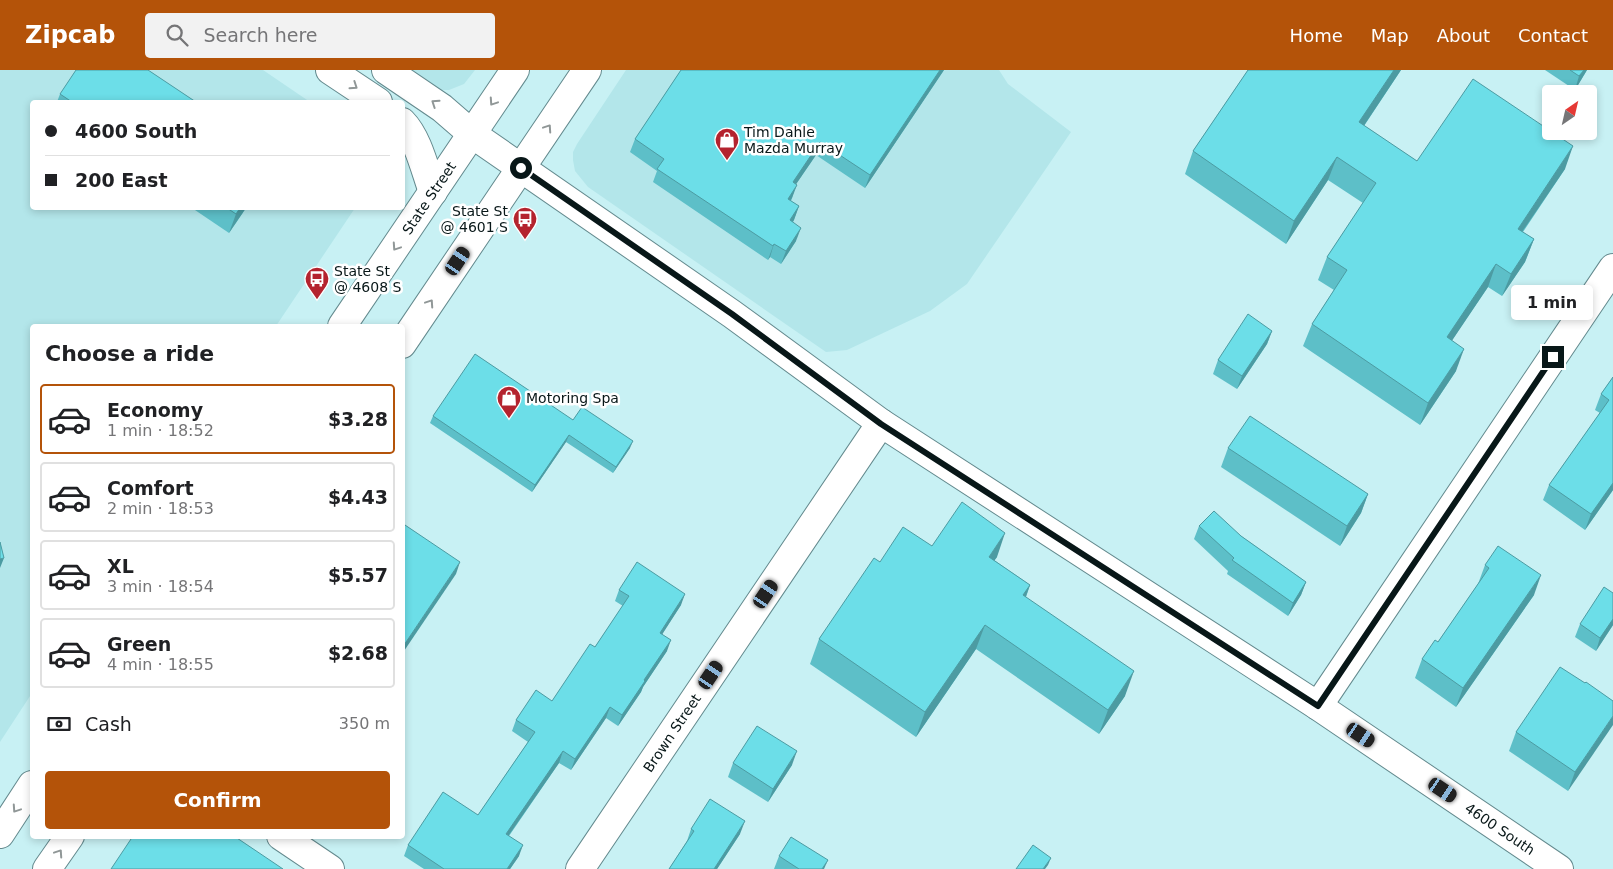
<!DOCTYPE html>
<html lang="en">
<head>
<meta charset="utf-8">
<style>
  body { margin:0; font-family:"DejaVu Sans",sans-serif; background:#f2f2f2; color:#202124; height:100vh; display:flex; flex-direction:column; font-size:19px; white-space:nowrap }
  * { box-sizing:border-box; margin:0 }
  p { font-size:16px; color:#757577 }
  .icon { flex:none; width:28px; height:28px; fill:none; stroke:currentColor; stroke-width:2; stroke-linecap:round; stroke-linejoin:round }
  .map { position:relative; flex:1; overflow:hidden }
  .panel { position:absolute; left:30px; top:254px; width:375px; height:515px; display:flex; flex-direction:column; background:#fff; border-radius:5px; box-shadow:0 2px 8px #0003 }
  .panel>* { flex:none }
  .top-card { position:absolute; left:30px; top:30px; width:375px; height:110px; border-radius:5px; box-shadow:0 2px 8px #0003; display:grid; align-content:center; height:110px; padding:0 15px; background:#fff }
  .needle { width:32px; rotate:34deg }
  .buttons { position:absolute; left:1542px; top:15px; display:grid; gap:10px }
  .buttons a { display:grid; place-items:center; width:55px; height:55px; border-radius:5px; background:#fff; box-shadow:0 2px 8px #0003; font-size:25px }
  .end { position:absolute; width:22px; height:22px; margin:-11px; border:6px solid #081718; background:#fff; box-shadow:0 0 0 2px #fff }
  .from { border-radius:50% }
  .bubble { position:absolute; height:35px; border-radius:5px; background:#fff; box-shadow:0 2px 8px #0003; font-size:16px; font-weight:600; line-height:35px; text-align:center }
  .car { position:absolute; width:15px; height:30px; margin:-15px -8px; border-radius:6px; box-shadow:0 0 4px 1px #0007; background:linear-gradient(#222 24%,#8ab4d8 0 40%,#222 0 76%,#8ab4d8 0 86%,#222 0) }
  .top-card b { display:flex; align-items:center; gap:18px; height:48px; font-size:19px }
  .top-card b+b { border-top:1px solid #e0e0e0 }
  .top-card i { width:12px; height:12px; background:#202124 }
  ul { padding:0; list-style:none }
  li { display:flex; align-items:center; gap:15px; height:70px; margin:0 10px 8px; padding:0 5px; border:2px solid #e0e0e0; border-radius:5px }
  li div { flex:1 }
  li b { display:block; font-size:19px }
  li em { font-style:normal; font-weight:600 }
  li.selected { border-color:#b45309 }
  li>.icon { width:45px; height:45px; stroke-width:1.5 }
  h2 { padding:0 15px; font-size:22px; line-height:60px }
  .pay { display:flex; align-items:center; gap:12px; height:55px; padding:0 15px; font-size:19px }
  .pay p { margin-inline-start:auto }
  .primary-button { display:flex; gap:10px; margin-top:auto; padding:10px 15px }
  .primary-button a { flex:1; height:58px; border-radius:5px; background:#b45309; color:#fff; font-size:20px; font-weight:600; line-height:58px; text-align:center }
  header { display:flex; align-items:center; gap:30px; box-sizing:border-box; height:70px; padding:0 25px; background:#b45309; color:#fff }
  header strong { font-size:24px }
  nav { display:flex; gap:28px; margin-inline-start:auto; font-size:18px }
  .search { width:350px; height:45px; background:#f2f2f2; display:flex; align-items:center; gap:12px; box-sizing:border-box; padding:0 18px; border-radius:5px; color:#757577; font-size:19px }
  .map>svg:first-child { display:block }
</style>
</head>
<body>
<header>
<strong>Zipcab</strong>
<div class="search"><svg class="icon" aria-label="search" viewBox="0 0 24 24"><circle cx="10" cy="10" r="6"/><path d="M15 15l6 6"/></svg>Search here</div>
<nav><a>Home</a><a>Map</a><a>About</a><a>Contact</a></nav>
</header>
<div class="map">
<svg width="1613" height="799" viewBox="0 0 1613 799">
  <rect width="100%" height="100%" fill="#c8f1f4"/>
  <g fill="#b3e6ea">
    <polygon points="0,0 263,0 310,32 32,32 32,138 355,138 276,256 32,256 32,623 0,672"/>
    <polygon points="406,0 475,0 464,14 449,20 439,20"/>
    <polygon points="626,0 999,0 1008,14 1071,62 967,214 930,241 847,280 826,282 588,117 575,101 573,90 573,82 577,74"/>
  </g>
  <g fill="none" stroke-linecap="round" stroke-linejoin="round">
    <defs>
      <g id="minor">
        <polyline points="330,0 378,32"/>
        <polyline points="386,0 442,38 472,64 732,244 881,353 1318,636 1559,799"/>
        <path d="M402,52C418,68 425,100 433,122"/>
        <polyline points="1318,636 1613,198"/>
        <polyline points="281,766 330,799"/>
        <polyline points="580,799 881,353"/>
      </g>
      <g id="primary">
        <polyline points="342,256 515,0"/>
        <polyline points="402,274 587,0"/>
        <polyline points="0,764 32,715"/>
        <polyline points="47,799 70,766"/>
      </g>
    </defs>
    <use href="#minor" stroke="#648a8e" stroke-width="30"/>
    <use href="#primary" stroke="#648a8e" stroke-width="30"/>
    <use href="#minor" stroke="#fff" stroke-width="28"/>
    <use href="#primary" stroke="#fff" stroke-width="28"/>
  </g>
  <g fill="#5dbfc8">
    <polygon points="681,0 944,0 865,118 816,85 796,114 792,128 791,131 799,136 793,152 796,171 781,194 770,187 768,190 653,112 657,101 630,82 635,69"/>
    <polygon points="1248,0 1401,0 1364,56 1417,91 1565,99 1523,162 1534,169 1525,192 1502,226 1488,217 1452,270 1456,301 1420,355 1303,276 1312,254 1334,220 1318,210 1327,187 1363,133 1328,110 1286,174 1185,104 1193,81"/>
    <polygon points="1545,0 1587,0 1575,20"/>
    <polygon points="60,24 196,32 57,32"/>
    <polygon points="192,138 246,138 229,163"/>
    <polygon points="1272,261 1267,274 1237,319 1213,304 1218,290"/>
    <polygon points="1613,307 1613,420 1585,460 1543,430 1549,415 1600,343 1595,340 1601,324"/>
    <polygon points="433,346 573,350 630,378 613,403 566,372 532,422 430,353"/>
    <polygon points="1228,378 1368,424 1361,443 1340,476 1221,397"/>
    <polygon points="1199,456 1241,466 1306,512 1301,525 1288,546 1227,504 1228,501 1194,469"/>
    <polygon points="932,476 997,487 994,490 1030,515 1026,527 1125,626 1099,664 976,579 916,667 810,594 819,569 880,492"/>
    <polygon points="1485,495 1534,525 1456,637 1415,608 1422,589 1438,572 1478,514"/>
    <polygon points="619,520 681,535 662,564 667,581 643,617 641,622 618,656 606,648 571,700 559,693 509,766 519,786 510,799 424,799 404,786 408,775 478,745 528,672 512,661 516,650 552,631 595,577 623,536 615,531"/>
    <polygon points="1613,523 1613,555 1596,581 1575,567 1580,554"/>
    <polygon points="1585,613 1613,631 1568,721 1509,681 1516,662"/>
    <polygon points="733,693 792,695 768,732 728,707"/>
    <polygon points="691,759 740,764 717,799 669,799 687,771"/>
    <polygon points="779,786 824,799 774,799"/>
  </g>
  <g fill="#4c9ba2">
    <polygon points="940,0 944,0 865,118 870,105"/>
    <polygon points="1394,0 1401,0 1351,75 1359,52"/>
    <polygon points="1584,0 1587,0 1575,20 1579,6"/>
    <polygon points="820,72 816,85 788,126 793,112"/>
    <polygon points="1573,76 1565,99 1509,181 1518,159"/>
    <polygon points="1337,87 1328,110 1286,174 1294,151"/>
    <polygon points="797,115 792,128 783,142 788,129"/>
    <polygon points="799,136 794,150 785,164 790,150"/>
    <polygon points="240,138 246,138 229,163 236,144"/>
    <polygon points="801,158 796,171 781,194 786,181"/>
    <polygon points="1534,169 1525,192 1502,226 1511,204"/>
    <polygon points="774,174 770,187 768,190 773,176"/>
    <polygon points="1496,194 1488,217 1439,290 1447,267"/>
    <polygon points="1272,261 1267,274 1237,319 1242,306"/>
    <polygon points="1464,279 1456,301 1420,355 1428,333"/>
    <polygon points="569,365 566,372 532,422 535,415"/>
    <polygon points="633,371 630,378 613,403 616,397"/>
    <polygon points="1613,413 1613,420 1585,460 1591,444"/>
    <polygon points="1368,424 1361,443 1340,476 1347,456"/>
    <polygon points="1005,463 997,487 980,511 989,487"/>
    <polygon points="4,488 0,498 0,489"/>
    <polygon points="460,492 456,504 402,584 402,578"/>
    <polygon points="1541,505 1534,525 1456,637 1463,618"/>
    <polygon points="1306,512 1301,525 1288,546 1293,533"/>
    <polygon points="1030,515 1021,540 1023,525"/>
    <polygon points="685,524 681,535 656,574 660,563"/>
    <polygon points="1613,549 1613,555 1596,581 1600,568"/>
    <polygon points="985,555 976,579 916,667 925,642"/>
    <polygon points="671,570 667,581 643,617 641,622 618,656 622,645 644,610"/>
    <polygon points="1134,601 1125,626 1099,664 1108,640"/>
    <polygon points="610,637 606,648 571,700 575,689"/>
    <polygon points="1613,646 1613,655 1568,721 1575,702"/>
    <polygon points="563,681 559,693 502,775 506,764"/>
    <polygon points="797,681 792,695 768,732 773,719"/>
    <polygon points="745,751 740,764 717,799 714,799"/>
    <polygon points="523,775 519,786 510,799 507,799"/>
    <polygon points="1051,788 1048,795 1045,799 1043,799"/>
    <polygon points="828,790 824,799 822,799"/>
  </g>
  <g fill="#6cdee8" stroke="#4c9ba2">
    <polygon points="76,0 148,0 196,32 72,32 60,24"/>
    <polygon points="681,0 940,0 870,105 820,72 793,112 797,115 788,129 799,136 790,150 801,158 786,181 774,174 773,176 657,99 664,89 635,69"/>
    <polygon points="1248,0 1394,0 1359,52 1417,91 1473,9 1573,76 1518,159 1534,169 1511,204 1496,194 1447,267 1464,279 1428,333 1312,254 1347,200 1327,187 1376,113 1337,87 1294,151 1193,81"/>
    <polygon points="1570,0 1584,0 1579,6"/>
    <polygon points="227,138 240,138 236,144"/>
    <polygon points="1248,244 1272,261 1242,306 1218,290"/>
    <polygon points="475,284 573,350 582,337 633,371 616,397 569,365 535,415 433,346"/>
    <polygon points="1613,307 1613,413 1591,444 1549,415 1609,330 1601,324"/>
    <polygon points="1250,346 1368,424 1347,456 1228,378"/>
    <polygon points="962,432 1005,463 989,487 1030,515 1023,525 1134,601 1108,640 985,555 925,642 819,569 874,488 880,492 903,457 932,476"/>
    <polygon points="1214,441 1241,466 1306,512 1293,533 1232,490 1234,488 1199,456"/>
    <polygon points="402,453 460,492 402,578"/>
    <polygon points="0,472 4,488 0,489"/>
    <polygon points="1498,476 1541,505 1463,618 1422,589 1435,570 1438,572 1489,498 1485,495"/>
    <polygon points="637,492 685,524 660,563 671,570 644,610 645,611 622,645 610,637 575,689 563,681 506,764 523,775 507,799 444,799 408,775 443,722 478,745 535,662 516,650 536,620 552,631 590,574 595,577 629,526 619,520"/>
    <polygon points="1604,517 1613,523 1613,549 1600,568 1580,554"/>
    <polygon points="1560,597 1585,613 1586,612 1613,631 1613,646 1575,702 1516,662"/>
    <polygon points="757,656 797,681 773,719 733,693"/>
    <polygon points="710,729 745,751 714,799 669,799 694,761 691,759"/>
    <polygon points="133,766 234,766 283,799 111,799"/>
    <polygon points="791,767 828,790 822,799 799,799 779,786"/>
    <polygon points="1033,775 1051,788 1043,799 1016,799"/>
  </g>
  <defs><path id="oneway-chevron" d="M-2-3.5L2.5 0L-2 3.5" fill="none" stroke-width="1.6" stroke-linecap="round" stroke-linejoin="round" transform="scale(1.25)"/></defs>
  <g stroke="#909797">
    <use href="#oneway-chevron" transform="translate(354 16) rotate(34)"/>
    <use href="#oneway-chevron" transform="translate(493 32) rotate(124)"/>
    <use href="#oneway-chevron" transform="translate(435 33) rotate(-146)"/>
    <use href="#oneway-chevron" transform="translate(548 58) rotate(-56)"/>
    <use href="#oneway-chevron" transform="translate(396 177) rotate(124)"/>
    <use href="#oneway-chevron" transform="translate(430 233) rotate(-56)"/>
    <use href="#oneway-chevron" transform="translate(16 739) rotate(124)"/>
    <use href="#oneway-chevron" transform="translate(59 783) rotate(-56)"/>
  </g>
  <g fill="none" stroke-linecap="round" stroke-linejoin="round">
    <polyline stroke="#081718" stroke-width="6" points="521,98 732,244 881,354 1318,636 1553,287"/>
  </g>
  <defs>
    <symbol id="shop-pin" viewBox="-11 -11 22 30"><path d="M0 17L-7.5 6A9.5 9.5 0 1 1 7.5 6Z" fill="#b4232e" stroke="#fff"/><path d="M-5-2.5h2.3a2.7 3.5 0 0 1 5.4 0H5L5.5 6h-11ZM-1.5-2.5h3a1.5 2.3 0 0 0-3 0Z" fill="#fff"/></symbol>
    <symbol id="bus-pin" viewBox="-11 -11 22 30"><path d="M0 17L-7.5 6A9.5 9.5 0 1 1 7.5 6Z" fill="#b4232e" stroke="#fff"/><path d="M-5-6H5V4H4V6H2V4H-2V6H-4V4H-5ZM-3.5-4V0h7V-4ZM-3.5 1.2v1.5H-2V1.2ZM2 1.2v1.5H3.5V1.2Z" fill="#fff"/></symbol>
  </defs>
  <g fill-rule="evenodd">
    <use href="#shop-pin" x="713" y="56" width="28" height="38"/>
    <use href="#bus-pin" x="511" y="135" width="28" height="38"/>
    <use href="#bus-pin" x="303" y="195" width="28" height="38"/>
    <use href="#shop-pin" x="495" y="314" width="28" height="38"/>
  </g>
  <g text-anchor="middle" dominant-baseline="central" stroke-width="5" stroke-linejoin="round" paint-order="stroke">
    <g font-size="14" fill="#081718" stroke="#fff" text-anchor="start">
      <text x="744" y="62">Tim Dahle<tspan x="744" dy="16">Mazda Murray</tspan></text>
      <text x="508" y="141" text-anchor="end">State St<tspan x="508" dy="16">@ 4601 S</tspan></text>
      <text x="334" y="201">State St<tspan x="334" dy="16">@ 4608 S</tspan></text>
      <text x="526" y="328">Motoring Spa</text>
    </g>
    <g font-size="14" fill="#081718" stroke="#fff">
      <text transform="translate(429 128) rotate(-56)">State Street</text>
      <text transform="translate(672 663) rotate(-56)">Brown Street</text>
      <text transform="translate(1500 759) rotate(34)">4600 South</text>
    </g>
  </g>
</svg>
<div class="buttons">
<a><svg class="needle" viewBox="-14 -14 28 28"><path d="M0-13l5 13h-10z" fill="#e53935"/><path d="M0 13l5-13h-10z" fill="#757577"/></svg></a>
</div>
<i class="end from" style="left:521px;top:98px"></i>
<i class="end" style="left:1553px;top:287px"></i>
<div class="bubble" style="left:1511px;top:215px;width:82px">1 min</div>
<i class="car" style="left:458px;top:191px;rotate:34deg"></i>
<i class="car" style="left:766px;top:524px;rotate:34deg"></i>
<i class="car" style="left:711px;top:605px;rotate:34deg"></i>
<i class="car" style="left:1361px;top:665px;rotate:124deg"></i>
<i class="car" style="left:1443px;top:720px;rotate:124deg"></i>
<div class="top-card">
<b><i class="from"></i>4600 South</b>
<b><i></i>200 East</b>
</div>
<section class="panel">
<h2>Choose a ride</h2>
<ul>
<li class="selected"><svg class="icon" aria-label="car" viewBox="0 0 24 24"><path d="M5 17H2v-5l4-1 3-4h7l3 4 3 1v5h-3M9 17h6M6 11h13"/><circle cx="7" cy="17" r="2"/><circle cx="17" cy="17" r="2"/></svg><div><b>Economy</b><p>1 min · 18:52</p></div><em>$3.28</em></li>
<li><svg class="icon" aria-label="car" viewBox="0 0 24 24"><path d="M5 17H2v-5l4-1 3-4h7l3 4 3 1v5h-3M9 17h6M6 11h13"/><circle cx="7" cy="17" r="2"/><circle cx="17" cy="17" r="2"/></svg><div><b>Comfort</b><p>2 min · 18:53</p></div><em>$4.43</em></li>
<li><svg class="icon" aria-label="car" viewBox="0 0 24 24"><path d="M5 17H2v-5l4-1 3-4h7l3 4 3 1v5h-3M9 17h6M6 11h13"/><circle cx="7" cy="17" r="2"/><circle cx="17" cy="17" r="2"/></svg><div><b>XL</b><p>3 min · 18:54</p></div><em>$5.57</em></li>
<li><svg class="icon" aria-label="car" viewBox="0 0 24 24"><path d="M5 17H2v-5l4-1 3-4h7l3 4 3 1v5h-3M9 17h6M6 11h13"/><circle cx="7" cy="17" r="2"/><circle cx="17" cy="17" r="2"/></svg><div><b>Green</b><p>4 min · 18:55</p></div><em>$2.68</em></li>
</ul>
<div class="pay"><svg class="icon" aria-label="cash" viewBox="0 0 24 24"><path d="M3 7h18v10H3z"/><circle cx="12" cy="12" r="2"/></svg>Cash<p>350 m</p></div>
<div class="primary-button"><a>Confirm</a></div>
</section>
</div>
</body>
</html>
